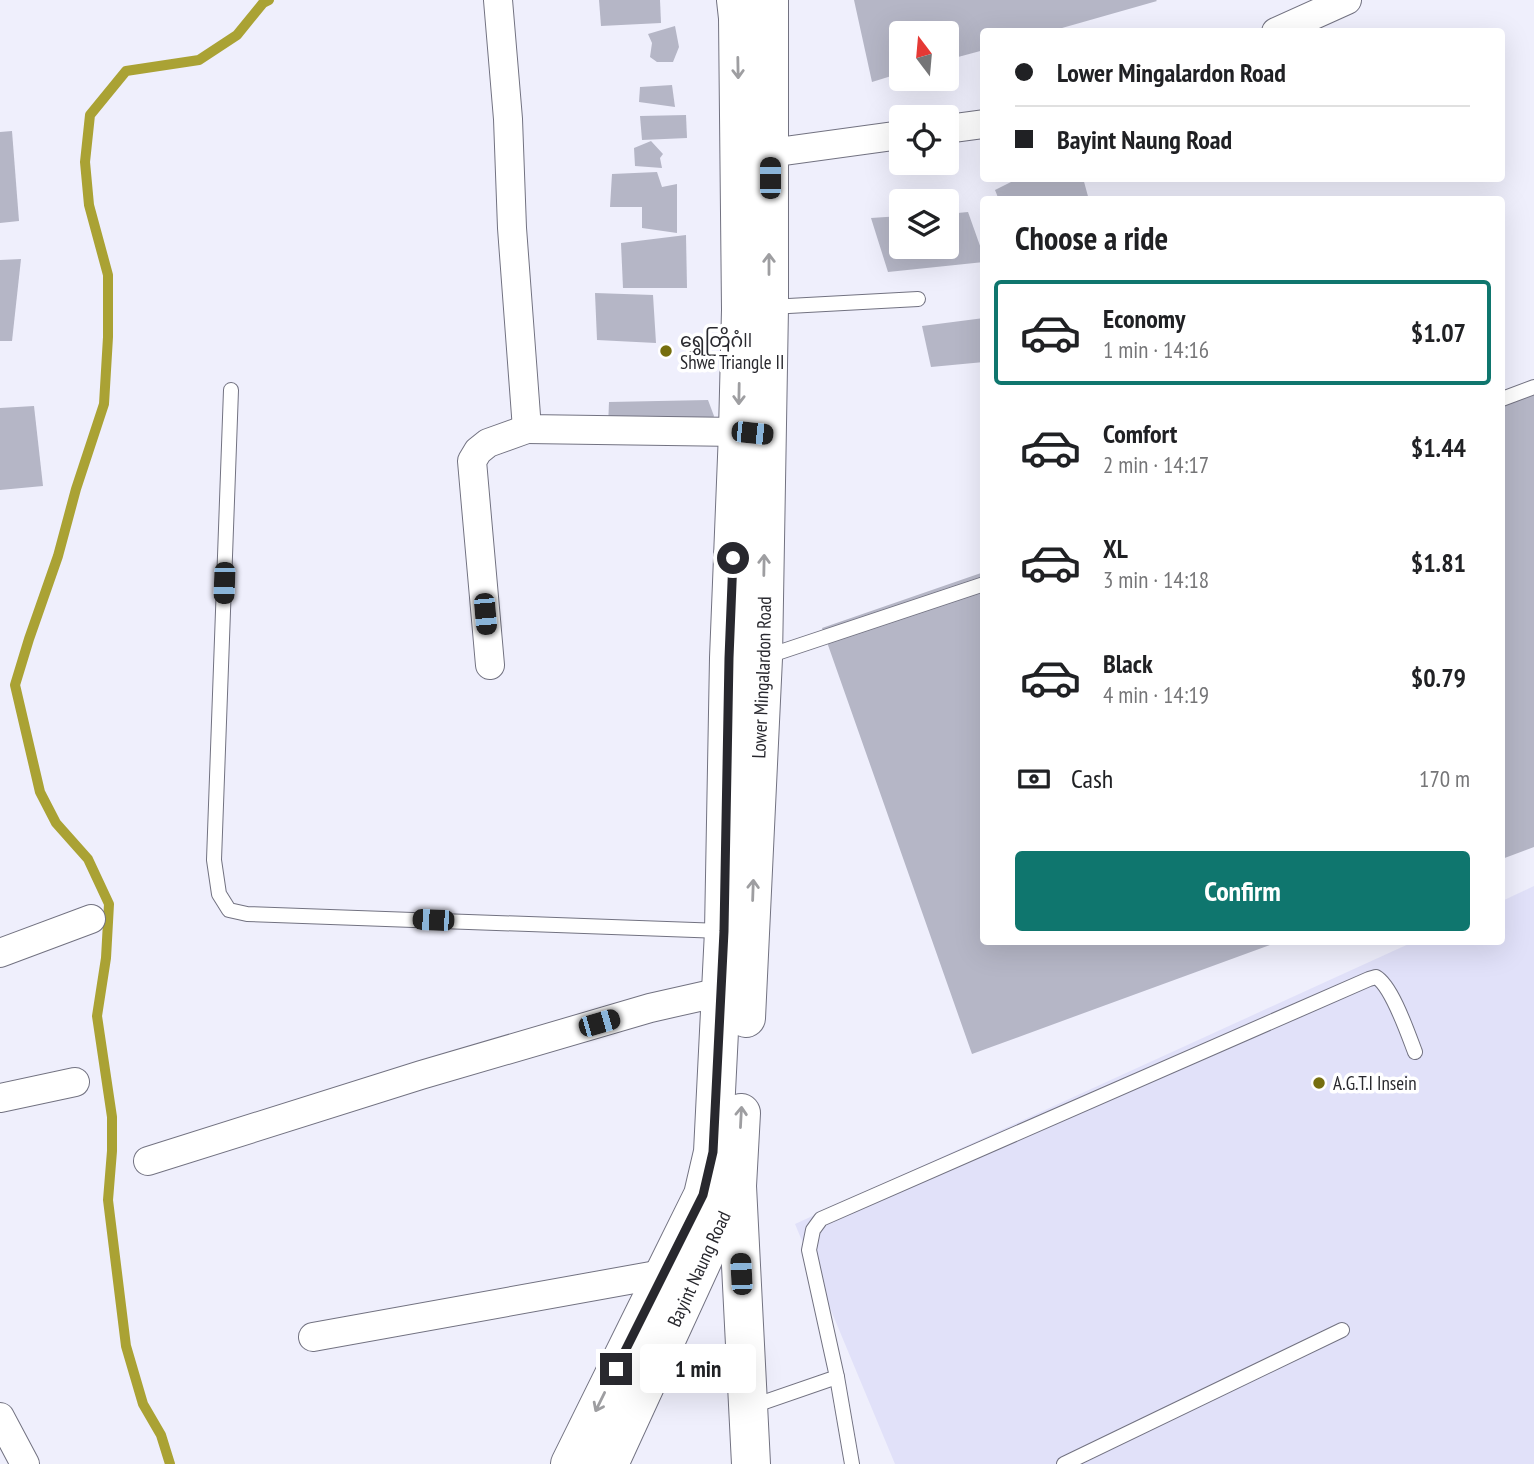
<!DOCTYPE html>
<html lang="en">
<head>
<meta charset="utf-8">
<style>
  body { margin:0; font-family:"PT Sans Narrow","Noto Sans Myanmar",sans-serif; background:#f2f2f2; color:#202124; height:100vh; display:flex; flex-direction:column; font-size:26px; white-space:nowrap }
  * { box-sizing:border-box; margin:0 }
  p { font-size:23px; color:#757577 }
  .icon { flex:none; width:38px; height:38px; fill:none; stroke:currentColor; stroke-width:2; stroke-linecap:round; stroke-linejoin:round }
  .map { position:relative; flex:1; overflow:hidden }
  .panel { position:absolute; left:980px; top:196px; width:525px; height:749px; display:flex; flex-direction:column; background:#fff; border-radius:7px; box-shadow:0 7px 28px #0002 }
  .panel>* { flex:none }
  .hud { position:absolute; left:980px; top:28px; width:525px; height:154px; border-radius:7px; box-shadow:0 7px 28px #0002; display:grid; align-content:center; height:154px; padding:0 35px; background:#fff }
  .needle { width:46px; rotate:344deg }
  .controls { position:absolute; left:889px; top:21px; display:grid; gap:14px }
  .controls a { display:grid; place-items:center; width:70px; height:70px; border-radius:7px; background:#fff; box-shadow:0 7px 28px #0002; font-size:35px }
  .end { position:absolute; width:32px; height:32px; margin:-16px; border:9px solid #28282e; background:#fff; box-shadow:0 0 0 4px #fff }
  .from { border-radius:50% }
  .bubble { position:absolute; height:49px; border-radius:7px; background:#fff; box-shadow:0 7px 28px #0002; font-size:23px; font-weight:600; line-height:49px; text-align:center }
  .car { position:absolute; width:21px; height:42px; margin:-21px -10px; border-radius:9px; box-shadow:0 0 5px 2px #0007; background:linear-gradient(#222 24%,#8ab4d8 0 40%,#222 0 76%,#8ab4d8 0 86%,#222 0) }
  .hud b { display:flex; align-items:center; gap:24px; height:66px; font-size:26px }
  .hud b+b { border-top:2px solid #e0e0e0 }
  .hud i { width:18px; height:18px; background:#202124 }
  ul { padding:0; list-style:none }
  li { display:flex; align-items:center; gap:21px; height:105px; margin:0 14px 10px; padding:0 21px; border:4px solid transparent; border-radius:7px }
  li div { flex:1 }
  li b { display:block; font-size:26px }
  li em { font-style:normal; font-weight:600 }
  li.current { border-color:#0f766e }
  li>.icon { width:63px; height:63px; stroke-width:1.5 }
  h2 { padding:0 35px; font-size:32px; line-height:84px }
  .pay { display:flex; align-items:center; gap:18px; height:77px; padding:0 35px; font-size:26px }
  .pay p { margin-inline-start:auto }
  .action { display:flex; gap:14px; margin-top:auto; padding:14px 35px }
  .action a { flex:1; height:80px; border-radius:7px; background:#0f766e; color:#fff; font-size:28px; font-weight:600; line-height:80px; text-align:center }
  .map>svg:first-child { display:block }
</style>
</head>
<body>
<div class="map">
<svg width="1534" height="1464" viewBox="0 0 1534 1464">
  <rect width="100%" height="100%" fill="#efeffc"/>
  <polygon fill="#e1e1f9" points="1534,886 1534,1464 895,1464 795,1224 1413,942 1502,942 1502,901"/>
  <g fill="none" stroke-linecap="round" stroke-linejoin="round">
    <polyline stroke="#aaa234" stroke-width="10" points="170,1464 161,1435 143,1404 126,1346 108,1200 112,1151 112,1117 97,1016 106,958 109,904 88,859 56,823 40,792 15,685 29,639 58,556 76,489 104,404 108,337 108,275 89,205 85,162 90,115 126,71 199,60 237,35 263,3 269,0"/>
  </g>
  <g fill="#b5b6c6">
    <polygon points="599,0 660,0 661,23 601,26"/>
    <polygon points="854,0 1156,0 1157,1 1048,32 984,32 984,50 947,60 947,33 901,33 901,73 872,82"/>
    <polygon points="675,26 679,47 673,62 657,62 650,57 652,43 648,34"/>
    <polygon points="672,85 675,107 639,102 640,87"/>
    <polygon points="686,115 687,138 642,140 640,116"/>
    <polygon points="12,131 19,221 0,223 0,132"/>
    <polygon points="651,141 663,154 660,158 662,168 635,166 634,148"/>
    <polygon points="657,172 662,187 677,184 677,233 642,228 642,207 610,207 612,174"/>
    <polygon points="1019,178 1083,178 1089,200 999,200 995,190"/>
    <polygon points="968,212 984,257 984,262 888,272 871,218 901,216 901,247 947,247 947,214"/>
    <polygon points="686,235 687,288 623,288 621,243"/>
    <polygon points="21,259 12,341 0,341 0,260"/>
    <polygon points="595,293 653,295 656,343 597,340"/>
    <polygon points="984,318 984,362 931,367 922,326"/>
    <polygon points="1534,384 1534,847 1502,859 1502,395"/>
    <polygon points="708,400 714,416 708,430 608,427 609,402"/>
    <polygon points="34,406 43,486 0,490 0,408"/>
    <polygon points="984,572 984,942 1278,942 972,1054 822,628"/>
  </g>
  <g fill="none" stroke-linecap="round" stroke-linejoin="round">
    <defs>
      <g id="service">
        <polyline points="770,307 918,299"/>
        <polyline points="231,390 214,860 219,894 229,910 247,914 722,931"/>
        <polyline points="1502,399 1534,387"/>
        <polyline points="765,657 984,584"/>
        <polyline points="837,1377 852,1464"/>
        <path d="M750,1407L837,1377L809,1250L813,1230L821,1219L1369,979L1376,977C1392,986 1408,1034 1415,1052"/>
        <polyline points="1064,1464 1342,1330"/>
      </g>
      <g id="minor">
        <polyline points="498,0 508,119 512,228 527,429 738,432 757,434"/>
        <polyline points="1276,32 1347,0"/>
        <polyline points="947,129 984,124"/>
        <polyline points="770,153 901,135"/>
        <polyline points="490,665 472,461 478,451 488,443 527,429"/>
        <polyline points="0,953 91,919"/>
        <polyline points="0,1098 75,1082"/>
        <polyline points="148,1161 421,1075 650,1008 721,992 737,992"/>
        <polyline points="313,1337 662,1274"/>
        <polyline points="0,1417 25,1464"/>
      </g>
      <g id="primary">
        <path id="s1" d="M746,1018L763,658L769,307V0"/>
        <polyline points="741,1113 737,1186 751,1464"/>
        <polyline points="570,1464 703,1195 713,1152 724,931 729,658 738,432 741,310 738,18 736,0"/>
        <path id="s2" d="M609,1464L733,1194"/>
      </g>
    </defs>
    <use href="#service" stroke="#727281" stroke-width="16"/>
    <use href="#minor" stroke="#727281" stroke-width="30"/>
    <use href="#primary" stroke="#727281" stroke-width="40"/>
    <use href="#service" stroke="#fff" stroke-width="14"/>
    <use href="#minor" stroke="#fff" stroke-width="28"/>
    <use href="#primary" stroke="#fff" stroke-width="38"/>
  </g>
  <defs><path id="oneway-shaft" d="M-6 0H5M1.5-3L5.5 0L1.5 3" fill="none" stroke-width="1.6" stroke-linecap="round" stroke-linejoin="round" transform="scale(1.75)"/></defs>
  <g stroke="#9e9ea1">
    <use href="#oneway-shaft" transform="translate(738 68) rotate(89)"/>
    <use href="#oneway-shaft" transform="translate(769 264) rotate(-90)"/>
    <use href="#oneway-shaft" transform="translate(739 394) rotate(91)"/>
    <use href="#oneway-shaft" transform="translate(764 565) rotate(-89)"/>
    <use href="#oneway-shaft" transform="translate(753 890) rotate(-88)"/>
    <use href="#oneway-shaft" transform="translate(741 1117) rotate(-87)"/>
    <use href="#oneway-shaft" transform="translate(600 1402) rotate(116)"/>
  </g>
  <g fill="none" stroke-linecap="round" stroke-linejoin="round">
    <polyline stroke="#28282e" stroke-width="9" points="616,1369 703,1195 713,1152 724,931 729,658 733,558"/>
  </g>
  <g fill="#766e0e" stroke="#fff" stroke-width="2.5">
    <circle cx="666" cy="351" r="7"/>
    <circle cx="1319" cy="1083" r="7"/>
  </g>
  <g text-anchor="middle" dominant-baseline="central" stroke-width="7" stroke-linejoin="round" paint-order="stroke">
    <g font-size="19" fill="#28282e" stroke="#fff" text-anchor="start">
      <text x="680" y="340">ရွှေတြိဂံII<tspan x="680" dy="22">Shwe Triangle II</tspan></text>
      <text x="1333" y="1083">A.G.T.I Insein</text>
    </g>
    <g font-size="19" fill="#28282e" stroke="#fff">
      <text stroke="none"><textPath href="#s1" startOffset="341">Lower Mingalardon Road</textPath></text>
      <text stroke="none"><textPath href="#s2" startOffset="215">Bayint Naung Road</textPath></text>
    </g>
  </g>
</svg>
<div class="controls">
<a><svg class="needle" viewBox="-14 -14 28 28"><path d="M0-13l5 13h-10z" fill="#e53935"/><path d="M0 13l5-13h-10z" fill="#757577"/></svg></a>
<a><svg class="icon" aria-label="locate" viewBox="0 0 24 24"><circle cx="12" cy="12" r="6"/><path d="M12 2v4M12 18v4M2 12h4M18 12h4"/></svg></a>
<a><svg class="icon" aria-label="layers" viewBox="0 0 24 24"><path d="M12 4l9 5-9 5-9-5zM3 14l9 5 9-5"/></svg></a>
</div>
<i class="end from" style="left:733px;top:558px"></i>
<i class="end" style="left:616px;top:1369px"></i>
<div class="bubble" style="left:640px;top:1344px;width:116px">1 min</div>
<i class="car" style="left:770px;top:178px;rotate:0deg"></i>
<i class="car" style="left:752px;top:433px;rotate:96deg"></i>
<i class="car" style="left:224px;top:583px;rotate:182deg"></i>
<i class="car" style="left:485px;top:614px;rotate:175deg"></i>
<i class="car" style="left:433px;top:920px;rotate:272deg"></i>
<i class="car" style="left:599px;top:1023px;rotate:74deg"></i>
<i class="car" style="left:741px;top:1274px;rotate:357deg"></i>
<div class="hud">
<b><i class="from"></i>Lower Mingalardon Road</b>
<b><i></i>Bayint Naung Road</b>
</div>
<section class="panel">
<h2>Choose a ride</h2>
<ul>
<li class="current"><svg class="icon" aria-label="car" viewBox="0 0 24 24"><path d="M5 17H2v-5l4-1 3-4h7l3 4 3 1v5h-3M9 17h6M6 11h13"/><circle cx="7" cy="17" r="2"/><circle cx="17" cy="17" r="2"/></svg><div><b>Economy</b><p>1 min · 14:16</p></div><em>$1.07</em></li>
<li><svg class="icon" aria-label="car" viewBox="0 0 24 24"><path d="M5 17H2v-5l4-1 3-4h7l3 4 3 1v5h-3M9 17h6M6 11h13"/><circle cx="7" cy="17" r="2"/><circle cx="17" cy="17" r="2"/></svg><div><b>Comfort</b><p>2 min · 14:17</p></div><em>$1.44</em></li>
<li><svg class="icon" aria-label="car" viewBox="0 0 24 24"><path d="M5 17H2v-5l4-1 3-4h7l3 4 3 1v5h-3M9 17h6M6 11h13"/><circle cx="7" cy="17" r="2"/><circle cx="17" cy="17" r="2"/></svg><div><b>XL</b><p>3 min · 14:18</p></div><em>$1.81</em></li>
<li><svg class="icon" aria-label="car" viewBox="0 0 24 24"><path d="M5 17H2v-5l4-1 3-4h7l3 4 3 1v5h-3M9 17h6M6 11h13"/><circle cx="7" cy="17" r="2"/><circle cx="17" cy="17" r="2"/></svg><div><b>Black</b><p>4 min · 14:19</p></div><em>$0.79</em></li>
</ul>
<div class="pay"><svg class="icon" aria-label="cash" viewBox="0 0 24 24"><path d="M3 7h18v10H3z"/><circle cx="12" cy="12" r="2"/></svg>Cash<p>170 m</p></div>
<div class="action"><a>Confirm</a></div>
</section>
</div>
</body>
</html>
